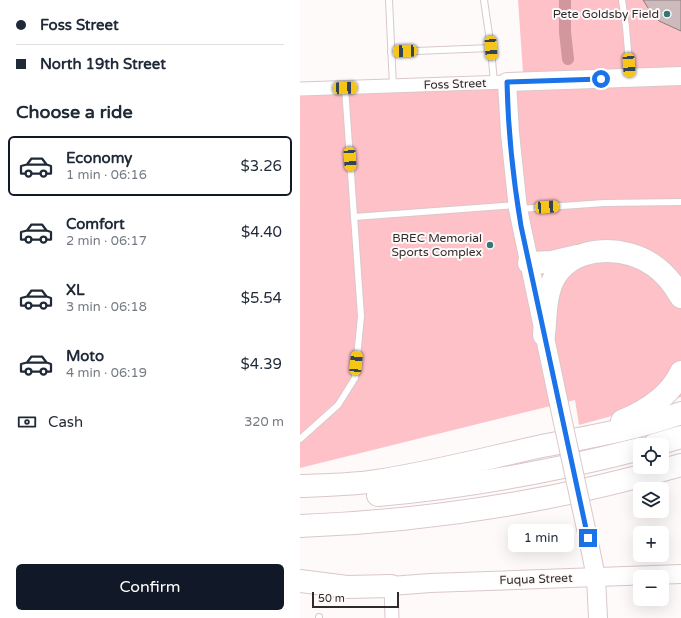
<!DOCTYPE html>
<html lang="en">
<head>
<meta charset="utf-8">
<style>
  body { margin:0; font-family:"Varela Round",sans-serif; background:#f6f6f7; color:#1f2937; height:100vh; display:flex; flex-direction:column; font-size:15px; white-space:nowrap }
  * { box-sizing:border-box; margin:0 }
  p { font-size:13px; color:#747a83 }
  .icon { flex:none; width:22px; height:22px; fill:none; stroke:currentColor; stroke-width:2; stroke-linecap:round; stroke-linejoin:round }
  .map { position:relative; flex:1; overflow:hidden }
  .drawer { display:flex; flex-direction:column; background:#fff; width:300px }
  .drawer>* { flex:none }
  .top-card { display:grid; align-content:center; height:88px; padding:0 16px; background:#fff }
  .buttons { position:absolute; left:333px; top:438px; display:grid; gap:8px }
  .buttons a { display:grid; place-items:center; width:36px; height:36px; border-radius:6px; background:#fff; box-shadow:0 4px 16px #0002; font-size:20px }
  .scale { position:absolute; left:12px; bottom:10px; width:87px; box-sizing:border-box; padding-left:4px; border:2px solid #312a2b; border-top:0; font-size:11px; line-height:14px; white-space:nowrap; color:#312a2b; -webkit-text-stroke:3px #fefafa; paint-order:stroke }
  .end { position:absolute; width:18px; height:18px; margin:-9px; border:5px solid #1a73e8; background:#fff; box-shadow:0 0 0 2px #fff }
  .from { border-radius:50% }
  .bubble { position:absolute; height:28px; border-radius:6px; background:#fff; box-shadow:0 4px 16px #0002; font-size:13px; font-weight:600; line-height:28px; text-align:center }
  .car { position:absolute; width:12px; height:24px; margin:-12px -6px; border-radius:5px; box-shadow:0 0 3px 1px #0007; background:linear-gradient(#f5c518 24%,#345 0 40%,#f5c518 0 76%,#345 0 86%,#f5c518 0) }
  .top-card b { display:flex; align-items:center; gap:14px; height:38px; font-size:15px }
  .top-card b+b { border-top:1px solid #e0e1e3 }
  .top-card i { width:10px; height:10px; background:#1f2937 }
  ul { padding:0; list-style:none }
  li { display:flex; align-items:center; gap:12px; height:60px; margin:0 8px 6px; padding:0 8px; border:2px solid transparent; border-radius:6px }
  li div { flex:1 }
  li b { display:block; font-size:15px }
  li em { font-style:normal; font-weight:600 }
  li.current { border-color:#111827 }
  li>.icon { width:36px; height:36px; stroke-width:1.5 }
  h2 { padding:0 16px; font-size:18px; line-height:48px }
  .pay { display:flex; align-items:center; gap:10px; height:44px; padding:0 16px; font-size:15px }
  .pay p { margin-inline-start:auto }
  .action { display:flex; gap:8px; margin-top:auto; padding:8px 16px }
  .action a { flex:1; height:46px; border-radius:6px; background:#111827; color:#fff; font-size:16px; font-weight:600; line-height:46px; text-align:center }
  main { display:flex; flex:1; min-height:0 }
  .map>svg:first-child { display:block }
</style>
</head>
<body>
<main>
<section class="drawer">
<div class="top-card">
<b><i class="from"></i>Foss Street</b>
<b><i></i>North 19th Street</b>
</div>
<h2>Choose a ride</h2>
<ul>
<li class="current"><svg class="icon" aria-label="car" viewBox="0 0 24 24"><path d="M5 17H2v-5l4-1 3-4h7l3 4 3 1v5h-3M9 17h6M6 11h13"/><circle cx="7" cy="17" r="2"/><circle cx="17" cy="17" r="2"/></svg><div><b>Economy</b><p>1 min · 06:16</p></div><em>$3.26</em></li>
<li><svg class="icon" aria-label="car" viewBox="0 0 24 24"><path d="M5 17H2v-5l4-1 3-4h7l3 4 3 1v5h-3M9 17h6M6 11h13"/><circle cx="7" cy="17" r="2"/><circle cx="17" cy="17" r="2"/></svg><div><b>Comfort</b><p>2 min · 06:17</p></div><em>$4.40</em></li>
<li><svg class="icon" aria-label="car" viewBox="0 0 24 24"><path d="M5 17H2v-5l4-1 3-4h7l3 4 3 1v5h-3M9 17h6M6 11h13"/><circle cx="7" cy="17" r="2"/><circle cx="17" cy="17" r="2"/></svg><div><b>XL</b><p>3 min · 06:18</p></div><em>$5.54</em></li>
<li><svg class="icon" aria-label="car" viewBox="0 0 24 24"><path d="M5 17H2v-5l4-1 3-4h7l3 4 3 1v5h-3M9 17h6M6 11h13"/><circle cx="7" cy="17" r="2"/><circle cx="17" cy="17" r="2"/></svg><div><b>Moto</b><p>4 min · 06:19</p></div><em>$4.39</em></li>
</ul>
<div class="pay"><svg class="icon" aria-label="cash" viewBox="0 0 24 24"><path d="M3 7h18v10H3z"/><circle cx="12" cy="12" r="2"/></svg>Cash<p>320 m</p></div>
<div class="action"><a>Confirm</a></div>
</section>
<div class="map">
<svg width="381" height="618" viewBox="0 0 381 618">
  <rect width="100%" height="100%" fill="#fefafa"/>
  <polygon fill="#ffc1c8" points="218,0 381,0 381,397 279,425 275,400 0,468 0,94 224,87"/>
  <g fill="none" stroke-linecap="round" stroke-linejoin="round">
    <polyline stroke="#d2969d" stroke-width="12" points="265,0 265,32 268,59"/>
  </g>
  <polygon fill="#ccbabc" stroke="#8e7d7e" points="343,0 381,0 381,31 359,21 350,11"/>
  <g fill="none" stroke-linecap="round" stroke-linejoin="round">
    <defs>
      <g id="lane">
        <polyline points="89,0 93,86"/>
        <polyline points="184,0 191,48"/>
        <polyline points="322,0 326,27 330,76"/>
        <polyline points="91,52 191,48 194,83"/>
        <polyline points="220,209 304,203 381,202"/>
        <polyline points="54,217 216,205"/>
        <polyline points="0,439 38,405 55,378 61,316 45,88"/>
        <polyline points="19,617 19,618"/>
      </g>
      <g id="street">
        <polyline points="0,89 207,82"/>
        <polyline points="91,586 92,618"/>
      </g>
      <g id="secondary">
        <polyline points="259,404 218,209 210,133 207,82 381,76"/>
        <polyline points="288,538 296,577 298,618"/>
        <polyline points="91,586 130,583 381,574"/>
      </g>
      <g id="highway">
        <polyline points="229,263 252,262 277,256"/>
        <path d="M244,335C246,315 245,292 256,275C277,244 325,246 353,265C365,273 374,285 381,297"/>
        <path d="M322,421C346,411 370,396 381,372"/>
        <polyline points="354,445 381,437"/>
        <path d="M0,486C25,485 51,485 76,481C132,473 187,458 242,446C289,437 336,429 381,413"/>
        <path d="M78,495C166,487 254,471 340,449"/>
        <path d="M0,526C129,521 257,501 381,465"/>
        <polyline points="0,581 47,587 91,586"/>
      </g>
    </defs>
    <use href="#lane" stroke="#dac7c9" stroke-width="8"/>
    <use href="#street" stroke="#dac7c9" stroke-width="15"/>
    <use href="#secondary" stroke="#dac7c9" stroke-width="20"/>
    <use href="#highway" stroke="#dac7c9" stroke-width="24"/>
    <use href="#lane" stroke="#fff" stroke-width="6"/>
    <use href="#street" stroke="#fff" stroke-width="13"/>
    <use href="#secondary" stroke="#fff" stroke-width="18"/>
    <use href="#highway" stroke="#fff" stroke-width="22"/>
    <defs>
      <polyline id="secondary-bridge" points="259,404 288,538"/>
    </defs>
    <use href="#secondary-bridge" stroke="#dac7c9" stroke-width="20" stroke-linecap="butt"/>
    <use href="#secondary-bridge" stroke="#fff" stroke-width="18"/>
  </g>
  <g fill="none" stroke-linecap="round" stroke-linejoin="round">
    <path stroke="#1a73e8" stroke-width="5" d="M288,538L221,226C213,178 208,130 207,82L301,79"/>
  </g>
  <g fill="#307975" stroke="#fefafa" stroke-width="1.5">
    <circle cx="367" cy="14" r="4"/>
    <circle cx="190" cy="245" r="4"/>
  </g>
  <g text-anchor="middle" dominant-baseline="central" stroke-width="4" stroke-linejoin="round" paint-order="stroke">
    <g font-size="12" fill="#312a2b" stroke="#fefafa" text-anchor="end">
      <text x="359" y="14">Pete Goldsby Field</text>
      <text x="182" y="238">BREC Memorial<tspan x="182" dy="14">Sports Complex</tspan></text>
    </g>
    <g font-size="12" fill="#312a2b" stroke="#fefafa">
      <text transform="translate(155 84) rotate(-2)">Foss Street</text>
      <text transform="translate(236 579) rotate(-2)">Fuqua Street</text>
    </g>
  </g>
</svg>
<div class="buttons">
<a><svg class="icon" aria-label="locate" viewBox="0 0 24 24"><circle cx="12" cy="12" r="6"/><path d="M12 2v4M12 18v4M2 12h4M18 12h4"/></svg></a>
<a><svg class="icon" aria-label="layers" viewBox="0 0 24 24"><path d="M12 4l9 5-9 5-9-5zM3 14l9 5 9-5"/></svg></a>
<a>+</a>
<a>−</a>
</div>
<div class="scale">50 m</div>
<i class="end from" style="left:301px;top:79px"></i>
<i class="end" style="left:288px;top:538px"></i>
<div class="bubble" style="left:208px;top:524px;width:66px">1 min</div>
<i class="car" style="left:191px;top:48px;rotate:176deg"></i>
<i class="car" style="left:105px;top:51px;rotate:268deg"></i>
<i class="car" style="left:329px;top:65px;rotate:176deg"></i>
<i class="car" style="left:45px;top:88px;rotate:88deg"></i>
<i class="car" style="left:50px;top:159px;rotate:176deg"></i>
<i class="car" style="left:247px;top:207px;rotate:86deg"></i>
<i class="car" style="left:56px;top:363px;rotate:6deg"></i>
</div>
</main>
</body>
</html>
